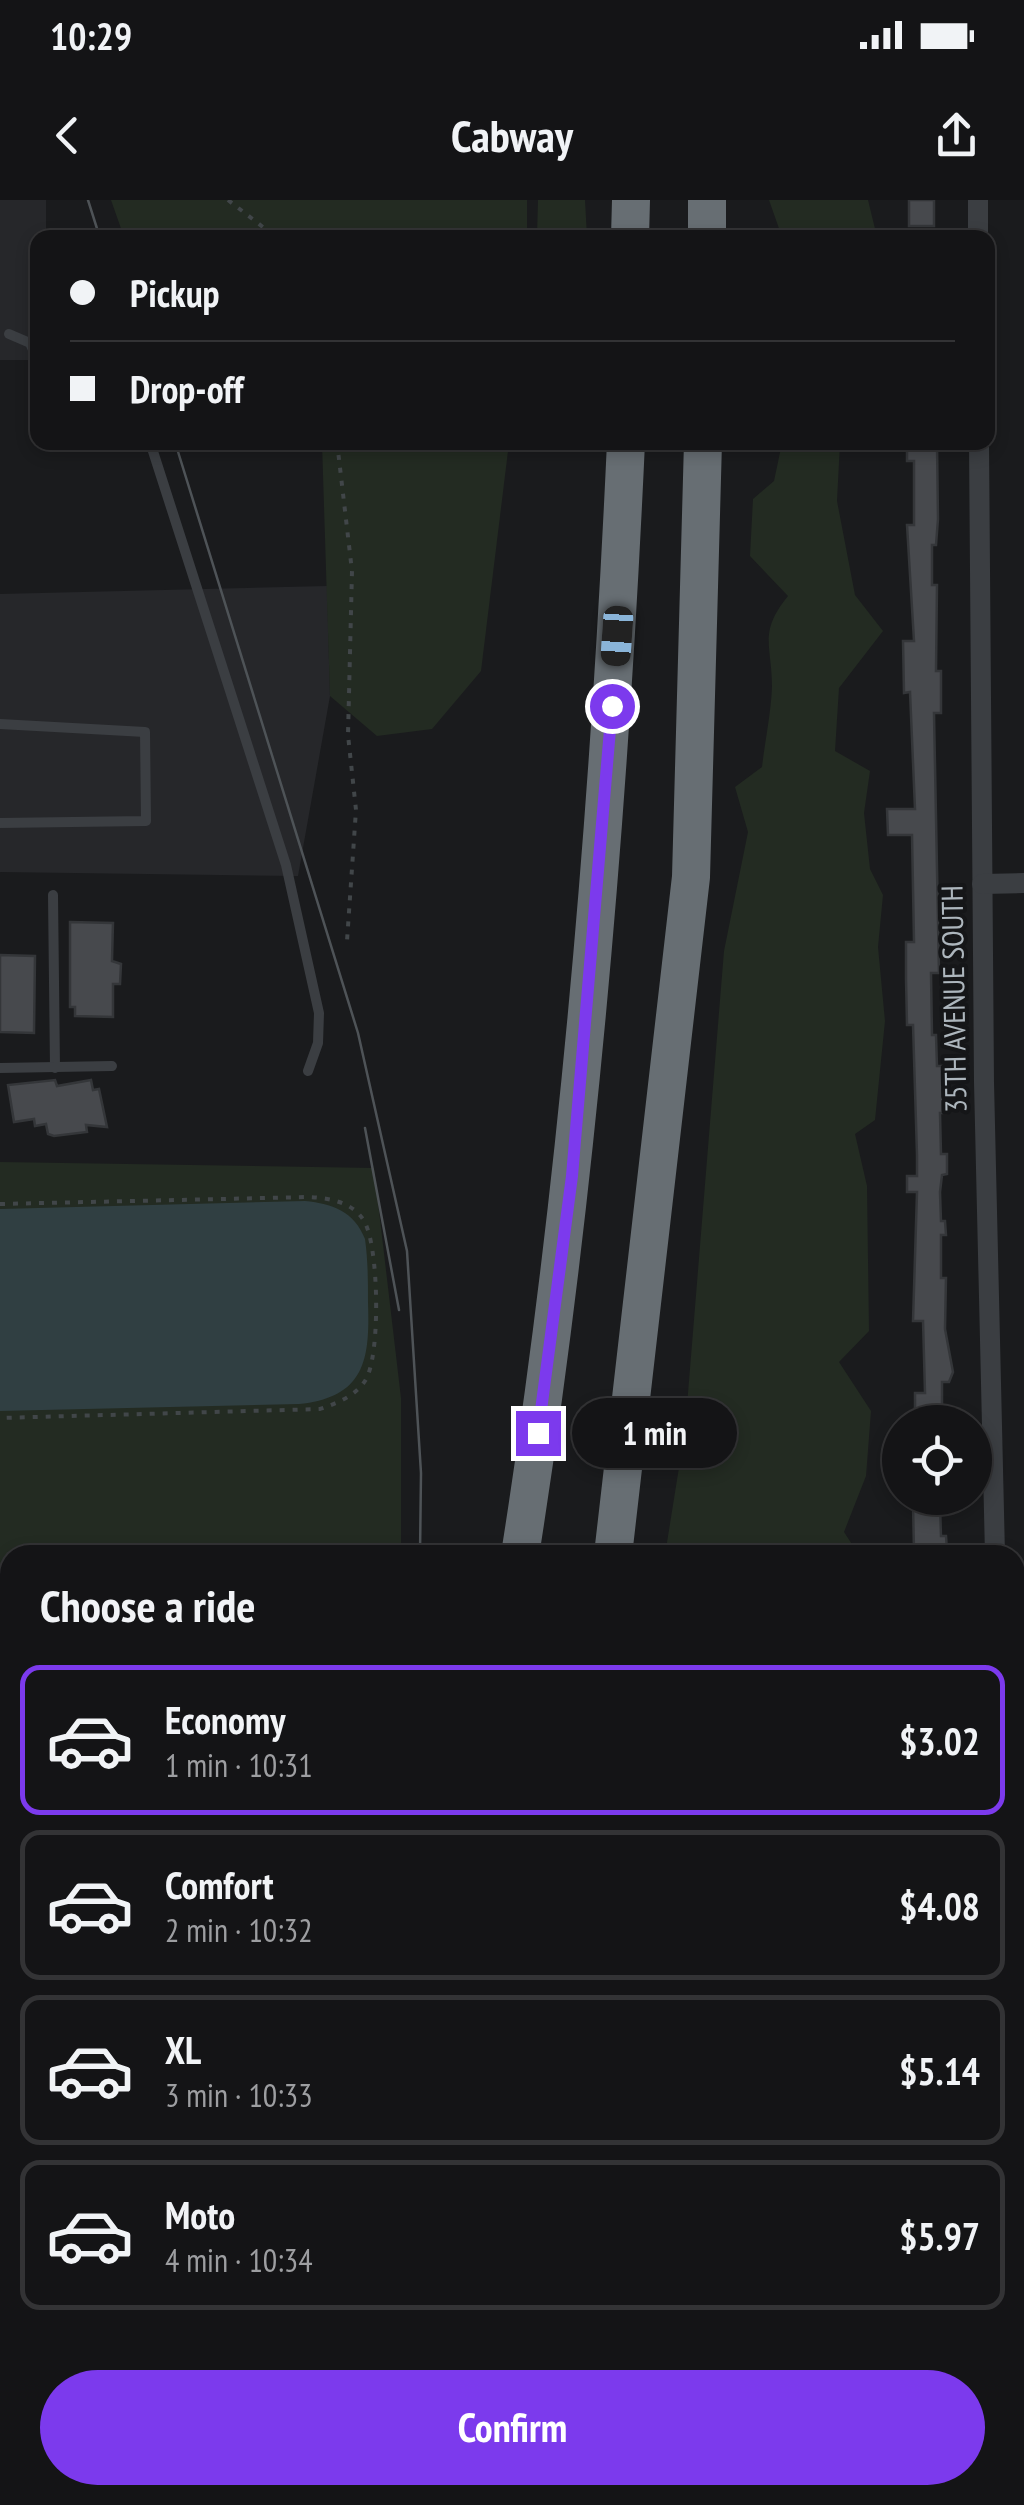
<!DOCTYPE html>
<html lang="en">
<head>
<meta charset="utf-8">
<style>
  body { margin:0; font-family:"PT Sans Narrow",sans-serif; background:#212123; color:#f1f3f6; height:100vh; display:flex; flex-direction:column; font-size:38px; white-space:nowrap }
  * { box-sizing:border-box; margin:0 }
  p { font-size:32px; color:#9d9ea1 }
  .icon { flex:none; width:55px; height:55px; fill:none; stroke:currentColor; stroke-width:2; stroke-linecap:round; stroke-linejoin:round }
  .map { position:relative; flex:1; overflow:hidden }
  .side { position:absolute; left:0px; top:1345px; width:1025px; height:960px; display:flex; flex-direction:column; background:#141416; border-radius:30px 30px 0 0; box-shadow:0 5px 15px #0003,0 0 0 2px #333335 }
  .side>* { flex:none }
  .guide { position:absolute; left:30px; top:30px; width:965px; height:220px; border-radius:20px; box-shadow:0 5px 15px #0003,0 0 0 2px #333335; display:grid; align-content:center; height:220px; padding:0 40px; background:#141416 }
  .fabs { position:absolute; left:882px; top:1205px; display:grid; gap:20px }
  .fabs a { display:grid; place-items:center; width:110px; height:110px; border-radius:50%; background:#141416; box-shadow:0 5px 15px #0003,0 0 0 2px #333335; font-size:50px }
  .end { position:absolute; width:45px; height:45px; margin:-22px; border:12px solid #7c3aed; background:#fff; box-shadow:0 0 0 5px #fff }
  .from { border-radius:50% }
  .bubble { position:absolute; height:70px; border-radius:35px; background:#141416; box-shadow:0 5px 15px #0003,0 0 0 2px #333335; font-size:32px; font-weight:800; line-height:70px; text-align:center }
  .car { position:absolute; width:30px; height:60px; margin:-30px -15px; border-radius:12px; box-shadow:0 0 8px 2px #0007; background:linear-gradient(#222 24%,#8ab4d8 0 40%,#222 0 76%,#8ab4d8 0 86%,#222 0) }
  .guide b { display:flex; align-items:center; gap:35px; height:95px; font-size:38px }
  .guide b+b { border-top:2px solid #333335 }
  .guide i { width:25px; height:25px; background:#f1f3f6 }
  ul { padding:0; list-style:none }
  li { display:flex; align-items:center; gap:30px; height:150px; margin:0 20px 15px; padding:0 20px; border:5px solid #333335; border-radius:20px }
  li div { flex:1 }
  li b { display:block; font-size:38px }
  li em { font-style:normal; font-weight:800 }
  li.active { border-color:#7c3aed }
  li>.icon { width:90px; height:90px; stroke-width:1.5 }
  h2 { padding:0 40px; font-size:45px; line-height:120px }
  .button { display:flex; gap:20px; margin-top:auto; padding:20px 40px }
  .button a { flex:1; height:115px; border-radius:60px; background:#7c3aed; color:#fff; font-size:40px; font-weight:800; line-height:115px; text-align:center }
  .status { display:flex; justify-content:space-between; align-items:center; height:70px; padding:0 50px; background:#141416; direction:ltr }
  .status svg { height:28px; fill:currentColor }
  header { display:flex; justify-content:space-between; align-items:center; height:130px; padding:0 40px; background:#141416; font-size:45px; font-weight:800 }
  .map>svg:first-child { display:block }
</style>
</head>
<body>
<div class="status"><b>10:29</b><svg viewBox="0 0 49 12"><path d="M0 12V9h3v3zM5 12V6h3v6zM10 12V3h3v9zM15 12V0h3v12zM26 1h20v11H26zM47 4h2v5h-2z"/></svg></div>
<header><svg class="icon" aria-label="back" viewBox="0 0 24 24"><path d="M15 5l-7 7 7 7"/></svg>Cabway<svg class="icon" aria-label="share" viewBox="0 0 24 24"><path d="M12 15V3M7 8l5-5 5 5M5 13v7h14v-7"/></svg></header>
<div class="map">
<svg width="1024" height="2305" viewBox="0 0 1024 2305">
  <rect width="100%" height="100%" fill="#1a1b1d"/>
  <g fill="#26272a">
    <polygon points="0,0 46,0 46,37 38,38 37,160 0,160"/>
    <polygon points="327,386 330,496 298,676 0,672 0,394"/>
  </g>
  <g fill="#232b22">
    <polygon points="111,0 527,0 527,37 124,37"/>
    <polygon points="538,0 585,0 587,37 537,37"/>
    <polygon points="769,0 868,0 877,37 782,37"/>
    <polygon points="322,243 509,243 481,471 432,529 377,536 330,496"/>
    <path d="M782,243H840L837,301L855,395L883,431L839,488L835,551L870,571L864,613L870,669L883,695L878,747L885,821L875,920L855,934L867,986L869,1131L839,1162L871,1211L866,1276L844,1332L859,1355H665L685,1230L724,751L748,632L735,587L762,567C765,541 771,513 772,487C772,445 758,433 788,396L750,356L753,299L774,281Z"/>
    <polygon points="0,962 374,968 401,1198 401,1355 10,1355 10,2295 254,2295 252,2305 0,2305"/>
    <polygon points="1015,1632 1024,1646 1024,1709 1015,1709"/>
    <polygon points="490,2295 579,2295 581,2305 488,2305"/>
  </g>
  <path fill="#303f42" d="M305,1001C333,1004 354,1011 365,1039C368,1060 368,1081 368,1102C370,1160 365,1197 299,1204L0,1211V1009Z"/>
  <g fill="#47494d" stroke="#343639" stroke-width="2.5">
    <rect x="909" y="0" width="25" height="26"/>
    <polygon points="937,242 938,319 936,345 932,345 932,385 937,385 936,471 941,471 941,513 934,513 939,773 931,773 932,835 936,835 937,866 943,866 946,891 946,913 940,913 941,954 947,954 947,974 942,975 940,992 941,1021 945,1021 946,1035 941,1035 941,1078 946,1078 945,1129 953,1172 949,1182 942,1182 942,1222 915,1222 915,1193 925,1193 923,1121 913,1121 917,992 907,992 907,976 917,976 917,955 913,825 907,825 906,779 906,742 914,742 912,635 888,635 887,609 915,609 910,492 904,493 903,441 914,441 907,325 914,325 914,261 907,261 907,243"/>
    <polygon points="70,722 113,723 112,761 121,764 120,784 113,784 113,817 75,816 75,807 70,807"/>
    <polygon points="0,755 35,756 34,833 0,832"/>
    <polygon points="55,880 57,886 91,880 93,890 99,889 107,927 86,925 87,932 54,936 48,934 46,924 35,926 34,919 14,922 8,885"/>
    <polygon points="913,1305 940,1305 941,1336 946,1336 947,1350 914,1351"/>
  </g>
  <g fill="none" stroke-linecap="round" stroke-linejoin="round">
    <g stroke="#414649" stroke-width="4" stroke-dasharray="5 8" stroke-linecap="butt">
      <polyline points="228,0 277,38"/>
      <polyline points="337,242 352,371 348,535 356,610 347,741"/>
      <path d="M0,1004L309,997C329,998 353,1002 364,1021C379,1045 381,1157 365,1181C354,1197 337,1203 320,1209L0,1218"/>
      <polyline points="0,1375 10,1373"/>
      <polyline points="74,2305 76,2295"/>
    </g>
    <g stroke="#3b3e42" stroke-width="10">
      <polyline points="9,134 30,143 38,161"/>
      <polyline points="150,242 286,665 319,813 318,843 308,871"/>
      <polyline points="0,524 145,532 146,621 0,623"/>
      <polyline points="53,695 55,868"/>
      <polyline points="0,868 112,866"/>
    </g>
    <g stroke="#3b3e42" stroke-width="20">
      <polyline points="978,0 978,38"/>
      <polyline points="979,242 984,882 995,1355"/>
      <polyline points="982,684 1024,683"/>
      <polyline points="1015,1442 1024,1459"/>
      <polyline points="1015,1725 1024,1725"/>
      <polyline points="1015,1987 1024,1980"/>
      <polyline points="1015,2024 1024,2041"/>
      <polyline points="875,2295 875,2305"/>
    </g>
    <g stroke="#676e73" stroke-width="38">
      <polyline points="630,38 631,0"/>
      <polyline points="707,38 707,0"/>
      <path d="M520,1355C578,987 609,615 626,242"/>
      <polyline points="613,1355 691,677 703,242"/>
      <polyline points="359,2305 360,2295"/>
      <polyline points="449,2305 451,2295"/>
    </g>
    <g stroke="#4e5357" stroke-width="2.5">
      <polyline points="88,0 100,38"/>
      <polyline points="175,242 358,833 407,1051 421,1273 420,1355"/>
      <polyline points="365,928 399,1110"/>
      <polyline points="259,2305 260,2295"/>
    </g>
  </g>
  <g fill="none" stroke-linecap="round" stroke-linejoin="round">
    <polyline stroke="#7c3aed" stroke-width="12" points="538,1233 572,976 612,506"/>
  </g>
  <g text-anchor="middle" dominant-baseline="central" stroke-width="8" stroke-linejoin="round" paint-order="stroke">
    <g font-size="30" fill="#adb6bd" stroke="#151618">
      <text transform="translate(953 799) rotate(-91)">35TH AVENUE SOUTH</text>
    </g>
  </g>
</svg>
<div class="fabs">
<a><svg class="icon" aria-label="locate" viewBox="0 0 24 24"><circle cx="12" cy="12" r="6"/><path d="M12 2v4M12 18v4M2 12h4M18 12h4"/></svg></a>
</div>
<i class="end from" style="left:612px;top:506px"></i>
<i class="end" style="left:538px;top:1233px"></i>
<div class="bubble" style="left:572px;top:1198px;width:165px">1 min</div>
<i class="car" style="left:617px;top:436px;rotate:184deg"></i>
<div class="guide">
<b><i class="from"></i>Pickup</b>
<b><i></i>Drop-off</b>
</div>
<section class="side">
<h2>Choose a ride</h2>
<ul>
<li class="active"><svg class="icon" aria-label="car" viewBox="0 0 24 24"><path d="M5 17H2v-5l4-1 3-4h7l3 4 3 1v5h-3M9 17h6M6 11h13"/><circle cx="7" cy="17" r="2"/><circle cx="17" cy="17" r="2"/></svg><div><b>Economy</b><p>1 min · 10:31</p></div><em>$3.02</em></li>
<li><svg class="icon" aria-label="car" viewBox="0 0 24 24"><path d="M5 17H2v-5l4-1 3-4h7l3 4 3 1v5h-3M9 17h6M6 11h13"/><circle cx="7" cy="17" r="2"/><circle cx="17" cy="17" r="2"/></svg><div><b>Comfort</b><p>2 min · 10:32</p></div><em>$4.08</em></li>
<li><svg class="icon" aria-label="car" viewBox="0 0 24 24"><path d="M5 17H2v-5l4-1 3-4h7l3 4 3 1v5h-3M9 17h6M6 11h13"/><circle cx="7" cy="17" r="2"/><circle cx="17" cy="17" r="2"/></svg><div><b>XL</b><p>3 min · 10:33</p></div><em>$5.14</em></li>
<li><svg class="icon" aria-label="car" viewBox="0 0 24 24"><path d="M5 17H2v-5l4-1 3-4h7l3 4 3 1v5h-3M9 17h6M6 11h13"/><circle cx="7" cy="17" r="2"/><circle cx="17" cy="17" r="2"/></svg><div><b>Moto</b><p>4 min · 10:34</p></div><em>$5.97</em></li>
</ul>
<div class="button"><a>Confirm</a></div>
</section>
</div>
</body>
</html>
